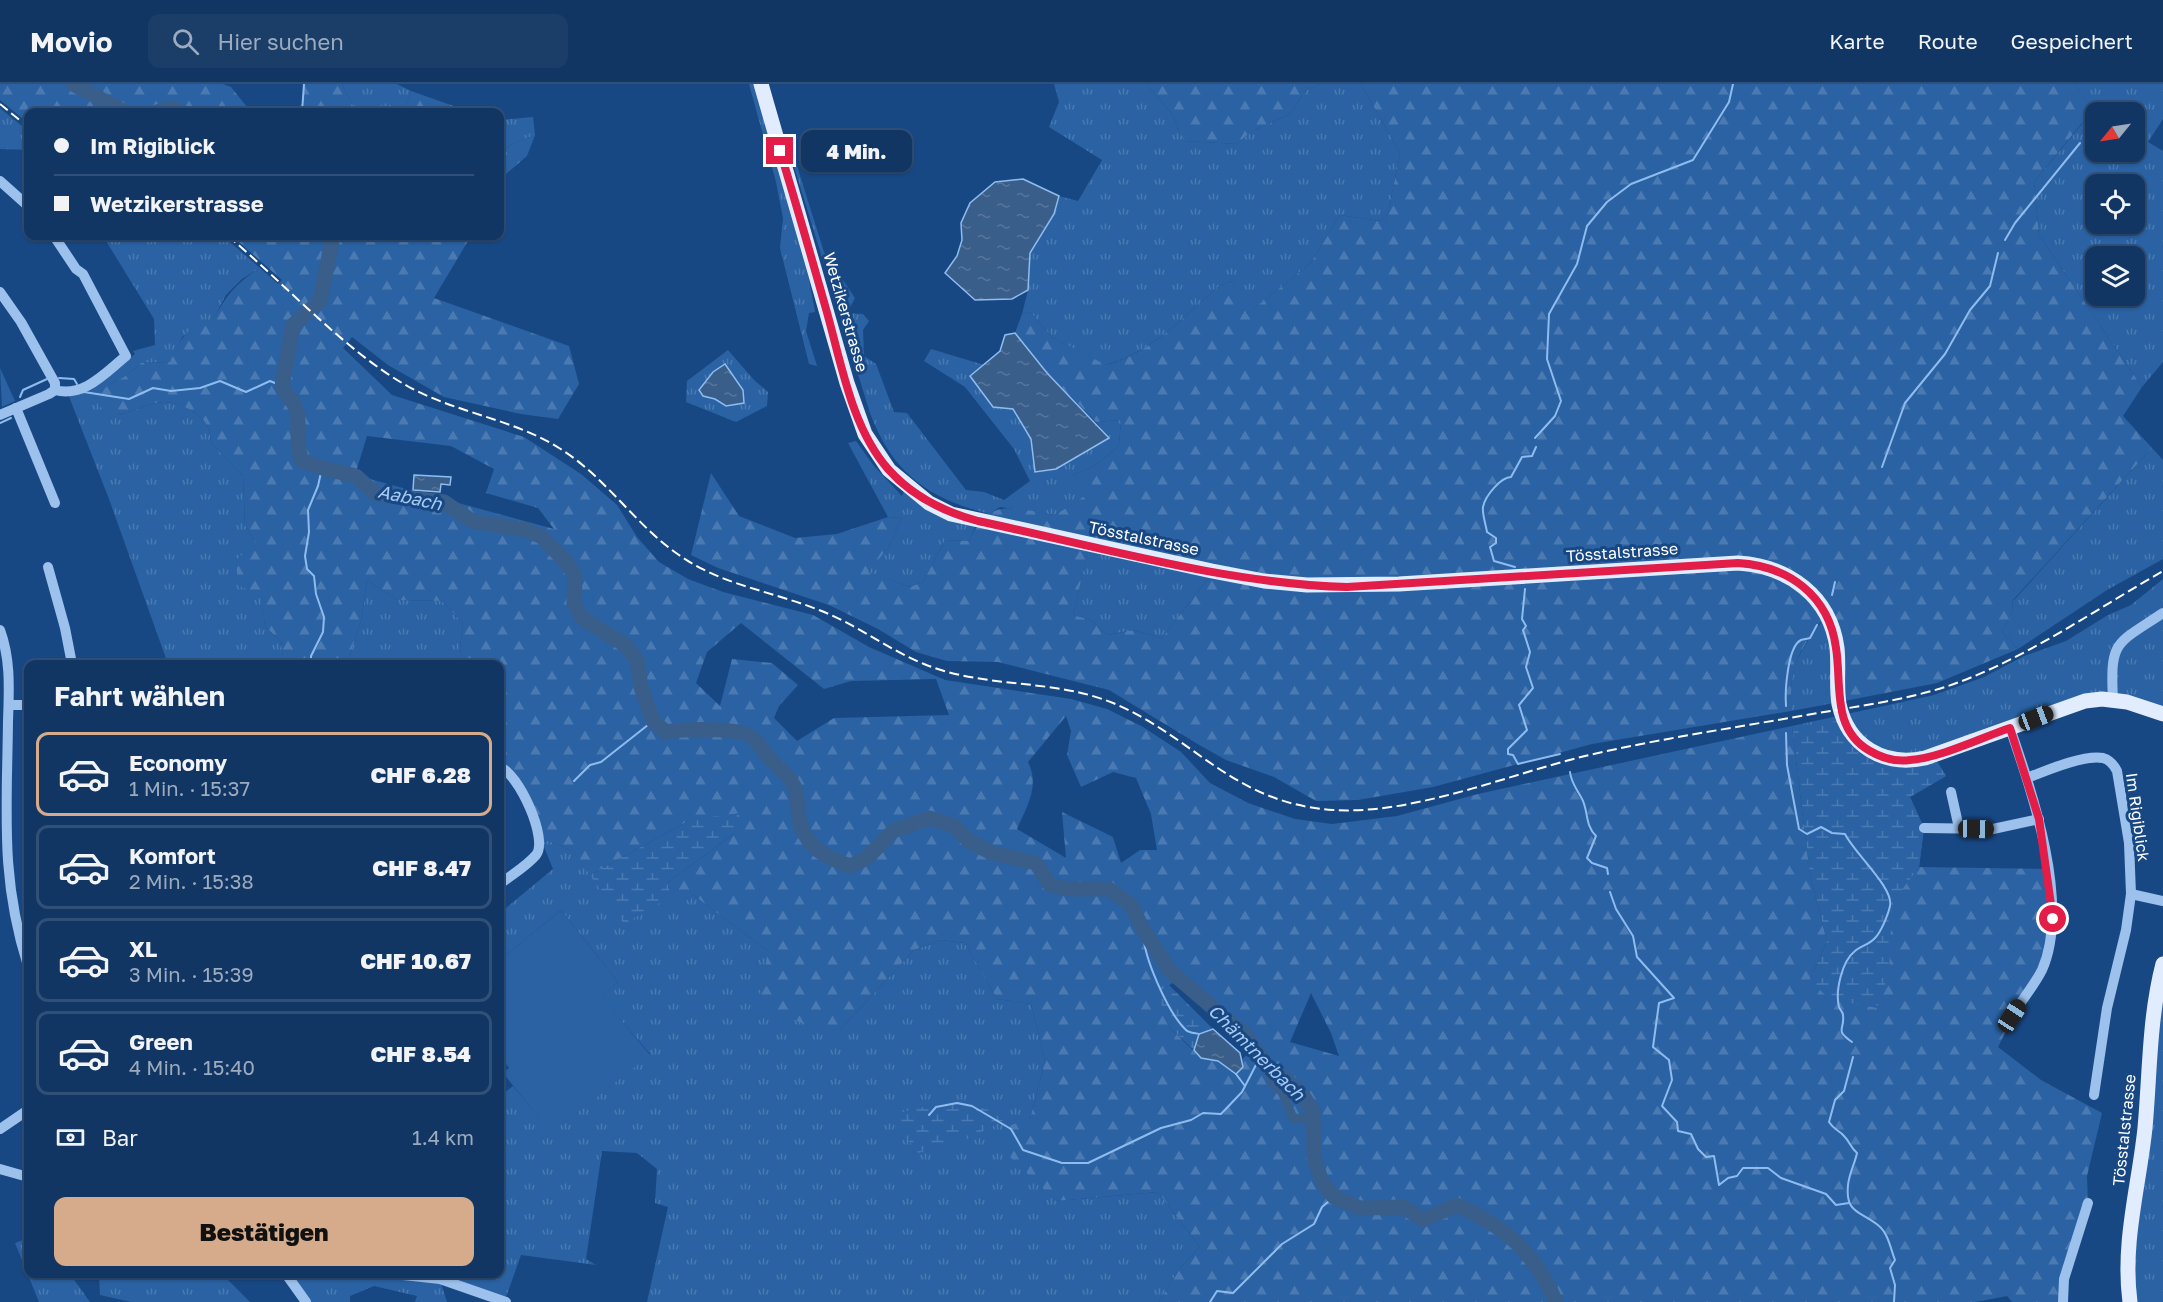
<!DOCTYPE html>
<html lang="de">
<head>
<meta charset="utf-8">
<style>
  body { margin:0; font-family:"Golos Text",sans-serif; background:#1b3e69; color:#f1f3f6; height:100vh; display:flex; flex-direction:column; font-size:22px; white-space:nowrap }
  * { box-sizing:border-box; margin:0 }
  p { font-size:20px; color:#9cabbe }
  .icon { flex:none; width:33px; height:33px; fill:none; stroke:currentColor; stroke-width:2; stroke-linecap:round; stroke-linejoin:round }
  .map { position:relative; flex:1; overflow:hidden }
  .panel { position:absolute; left:24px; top:576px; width:480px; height:618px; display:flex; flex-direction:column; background:#123663; border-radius:12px; box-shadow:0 2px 4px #0004,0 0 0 2px #315078 }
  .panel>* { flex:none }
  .hud { position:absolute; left:24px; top:24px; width:480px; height:132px; border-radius:12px; box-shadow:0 2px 4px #0004,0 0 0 2px #315078; display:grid; align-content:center; height:132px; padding:0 30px; background:#123663 }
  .needle { width:39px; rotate:240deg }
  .fabs { position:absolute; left:2085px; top:18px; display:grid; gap:12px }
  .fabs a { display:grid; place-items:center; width:60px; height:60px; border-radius:12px; background:#123663; box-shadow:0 2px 4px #0004,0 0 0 2px #315078; font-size:30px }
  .end { position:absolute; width:27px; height:27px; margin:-14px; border:8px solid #e11d48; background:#fff; box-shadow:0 0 0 3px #fff }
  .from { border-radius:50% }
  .bubble { position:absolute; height:42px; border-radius:12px; background:#123663; box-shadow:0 2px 4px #0004,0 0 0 2px #315078; font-size:20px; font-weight:800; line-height:42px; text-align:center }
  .car { position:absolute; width:18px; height:36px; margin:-18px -9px; border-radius:8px; box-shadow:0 0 4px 2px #0007; background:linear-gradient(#222 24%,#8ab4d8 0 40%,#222 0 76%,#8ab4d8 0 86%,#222 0) }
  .hud b { display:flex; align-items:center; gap:21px; height:57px; font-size:22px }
  .hud b+b { border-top:2px solid #315078 }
  .hud i { width:15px; height:15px; background:#f1f3f6 }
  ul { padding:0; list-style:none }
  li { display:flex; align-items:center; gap:18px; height:84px; margin:0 12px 9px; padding:0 18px; border:3px solid #315078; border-radius:12px }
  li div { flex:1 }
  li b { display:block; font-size:22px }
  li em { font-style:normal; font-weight:800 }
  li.active { border-color:#d6ab8b }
  li>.icon { width:54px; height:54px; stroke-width:1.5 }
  h2 { padding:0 30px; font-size:27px; line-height:72px }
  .pay { display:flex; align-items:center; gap:15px; height:66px; padding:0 30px; font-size:22px }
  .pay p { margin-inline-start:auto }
  .cta { display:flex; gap:12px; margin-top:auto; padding:12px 30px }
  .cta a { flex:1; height:69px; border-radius:12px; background:#d6ab8b; color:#111; font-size:24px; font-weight:800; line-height:69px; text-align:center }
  header { display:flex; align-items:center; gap:36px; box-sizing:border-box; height:84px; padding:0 30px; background:#123663; border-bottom:2px solid #315078 }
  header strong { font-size:28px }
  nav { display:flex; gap:33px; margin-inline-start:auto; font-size:21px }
  .search { width:420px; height:54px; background:#1b3e69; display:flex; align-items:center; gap:15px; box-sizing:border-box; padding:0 21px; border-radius:12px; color:#9cabbe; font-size:22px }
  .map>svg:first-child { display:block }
</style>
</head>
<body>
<header>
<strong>Movio</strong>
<div class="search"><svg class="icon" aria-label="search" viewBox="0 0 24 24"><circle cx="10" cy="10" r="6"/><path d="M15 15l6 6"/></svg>Hier suchen</div>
<nav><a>Karte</a><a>Route</a><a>Gespeichert</a></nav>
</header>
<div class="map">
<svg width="2163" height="1218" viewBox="0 0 2163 1218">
  <defs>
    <pattern id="grass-tufts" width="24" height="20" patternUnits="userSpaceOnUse" patternTransform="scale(1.5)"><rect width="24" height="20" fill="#2a62a3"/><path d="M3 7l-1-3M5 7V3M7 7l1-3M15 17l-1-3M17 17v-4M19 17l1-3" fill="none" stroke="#4a7ab1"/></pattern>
    <pattern id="forest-firs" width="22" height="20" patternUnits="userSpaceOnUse" patternTransform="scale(1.5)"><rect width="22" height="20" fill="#2a62a3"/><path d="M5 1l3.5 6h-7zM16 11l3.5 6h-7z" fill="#4a7ab1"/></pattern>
    <pattern id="wetland-marsh" width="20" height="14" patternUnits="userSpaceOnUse" patternTransform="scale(1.5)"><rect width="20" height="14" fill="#2a62a3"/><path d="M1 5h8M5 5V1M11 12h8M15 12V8" fill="none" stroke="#4a7ab1"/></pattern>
    <pattern id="water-ripples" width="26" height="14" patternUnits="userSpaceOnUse" patternTransform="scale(1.5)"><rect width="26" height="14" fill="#3a5e8a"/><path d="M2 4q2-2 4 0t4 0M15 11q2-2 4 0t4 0" fill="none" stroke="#58769c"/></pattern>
  </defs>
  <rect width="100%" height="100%" fill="#184884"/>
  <g fill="url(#grass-tufts)" fill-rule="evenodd">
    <polygon points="342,0 397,0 411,7 404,28 356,28"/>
    <polygon points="749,0 755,0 809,195 815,228 809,229 806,247 817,282 809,280 780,164 783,134 776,98"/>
    <path d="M1054,0H1147L1172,30L1184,57L1237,60L1252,47L1290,30L1306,6L1320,0H1361L1400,69L1388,130L1380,137L1340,131L1311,179L1246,231L1231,197L1219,202C1184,232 1152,269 1105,281L1053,254L1030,228L1022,230L1028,206L1030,169L1054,130L1059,112L1078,117L1102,76L1049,43L1059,18Z"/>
    <path d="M2076,0H2163V35L2148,58L2163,67V278L2142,303L2039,151L2034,98L2091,29ZM2096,28H2134V68H2096ZM2096,100H2134V140H2096ZM2096,172H2134V212H2096Z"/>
    <polygon points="0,24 28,47 28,66 0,65"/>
    <polygon points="533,33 535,51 510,61 500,70 500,36"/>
    <path d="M788,63H791L824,168L855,214L847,229L863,230L869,237L863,246L864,272L876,280L894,328L907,329L966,406L984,408L1004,416L1030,397L1014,365L965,303L924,277L931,265L984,281L971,293L993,323L1013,325L1031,355L1108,353L1096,338L1121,336L1119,362L1094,382L1073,391L1089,410L1055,431L1000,423L989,430C928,414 893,390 870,329Z"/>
    <path d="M103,152H223L260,184L242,195L226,211L212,238L183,252L170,278L141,279L124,293L108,301L119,331C150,321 165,309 194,328C207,337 210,344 211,359L243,392L245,441L256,458L265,542L281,558L284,580H168L109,415L68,310L121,282L135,270L133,267L155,261L154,235Z"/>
    <polygon points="728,266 754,296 768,308 767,322 736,338 686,318 687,297"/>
    <polygon points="856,357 874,382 902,412 906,402 978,437 969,457 945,456 923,498 910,503 867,488 888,464 902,434 888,433 848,359"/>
    <polygon points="2152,364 2163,376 2163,475 2107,506 2018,565 2002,548 2012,529 2013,517"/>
    <polygon points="1088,466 1210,492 1162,554 1133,546 1107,551 1091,536 1073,531"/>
    <polygon points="2163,495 2163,630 2114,616 1933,671 1946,692 1910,713 1924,744 1919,783 1888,809 1810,791 1792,642 1934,611 1984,593 2024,572 2066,557 2108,531 2131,521"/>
    <polygon points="367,496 397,516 442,517 463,539 460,564 463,580 347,580 361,537"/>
    <path d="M1827,531L1839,618L1791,627C1789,579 1799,568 1827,531Z"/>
    <path d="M541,755C568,762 575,768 591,791L692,810L768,867L840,946L914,866L941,856L965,859L997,915L1031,920L1045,977L1030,1035L1056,1117L1158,1108L1200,1163L1180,1184L1159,1218H647L668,1123L655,1119L657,1085L637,1069L602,1067L586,1175L596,1181L521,1171L506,1213L440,1196L447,1218H415L417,1212L374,1202L350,1212V1218H306L286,1190H500V1012L513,1002L551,1048L650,970L600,912L618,898L561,826L500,876V829L553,785Z"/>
    <polygon points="2154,920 2163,921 2163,1218 2131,1218"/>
    <polygon points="28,1154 28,1190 70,1190 90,1218 39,1218 15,1159"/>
    <polygon points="99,1190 222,1190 250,1218 131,1218 100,1211"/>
  </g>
  <g fill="url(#forest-firs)" fill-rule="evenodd">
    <polygon points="0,0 223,0 231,3 251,28 28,28 28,39 0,16"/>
    <polygon points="304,0 342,0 356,28 292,28 302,20"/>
    <polygon points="1147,0 1320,0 1306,6 1290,30 1252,47 1237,60 1184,57 1172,30"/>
    <path d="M1361,0H2076L2091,28L2034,98L2039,151L2142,303L2123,332L2152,364L2013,516L2012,529L2002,548L2018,565L1937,599L1839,618L1826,531C1798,568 1790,579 1791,627L1592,660L1433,703L1358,716L1316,717L1274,693L1226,676L1201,662L1109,606L998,578L947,577L916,568L878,545L829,521L718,484L691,471L711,389L739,432L795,454L837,450L888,433L902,434L888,464L868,488L910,503L923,498L945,456L969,457C989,411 1014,425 1055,431L1088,410L1073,391L1094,382L1119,362L1121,336L1096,338L1047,289L1015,249L1022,230L1030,228L1053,254L1106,281C1152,269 1184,232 1219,202L1231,197L1247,230L1311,179L1340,131L1380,137L1388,130L1400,69ZM1088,467L1210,492L1162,554L1133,546L1107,551L1091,536L1073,531Z"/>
    <polygon points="411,7 462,25 463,28 404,28"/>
    <polygon points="535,51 527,72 500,95 500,70 510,61"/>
    <path d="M232,152H471L434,214L569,262L579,300L558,335L521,330L444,313L388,281L352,253L343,264L392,311L524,353L581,390L617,421L637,453L659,478L688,495L723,508L813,531L869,563L945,596L1071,615L1107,625L1143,643L1181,668L1210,699L1248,719L1295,735L1332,740L1397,732L1478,710L1792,642L1810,791L1827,857L1810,896L1888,809L1919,783L2047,785L2049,861L1998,963L2041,996L2102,1029L2087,1092L2088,1119L2063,1218H2012L2007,1212L1976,1218H1159L1180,1184L1200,1163L1158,1108L1056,1117L1009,1072L1005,1043L1030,1035L1045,977L1031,920L997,915L965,859L941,856L914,866L840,946H819L758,921L768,867L692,810L672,812L667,799L735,749L690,736L590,791C575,768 568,762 541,755L527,719L500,683V580H463L460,564L463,539L442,517L397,516L367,496L361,537L347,580H284L281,558L265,542L261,512L238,501L236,476L256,458L245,441L243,392L211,359C210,344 207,337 194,328C164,309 150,321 119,331L98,322L99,311L108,301L124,293L141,279L170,278C179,259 188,237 212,238C225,213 236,199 260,184L278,200L282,196ZM367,352L451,362L494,385L486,409L538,424L554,445L355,391ZM741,539L824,605L851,597L936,595L949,631L834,634L797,657L774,634L779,622L798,601L772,579L732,575L720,622L696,599L707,568ZM1066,632L1071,647L1067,671L1081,703L1113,688L1136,694L1151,730L1157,766H1140L1121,779L1113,753L1062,728L1066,774L1017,745C1027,722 1040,702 1028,678ZM1179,895L1240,944L1254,964L1231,986L1218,977L1201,974L1169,943L1158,908ZM1311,909L1331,949L1339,972L1290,958Z"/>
  </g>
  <g fill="url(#wetland-marsh)">
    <polygon points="1844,636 1872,668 1933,671 1946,692 1910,713 1924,744 1919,783 1892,819 1889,890 1877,924 1829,915 1810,896 1827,857 1810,791 1793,644"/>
    <polygon points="740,729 735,749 667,799 672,812 624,840 590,791 690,736"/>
    <polygon points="1169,901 1213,945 1199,950 1194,966 1169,943 1157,908"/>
    <polygon points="956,1016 992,1027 1003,1037 965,1056 918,1069 889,1031"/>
  </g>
  <g fill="#2a62a3">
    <polygon points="0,284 15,317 2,323"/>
    <polygon points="561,826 618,898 601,912 650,971 551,1049 503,989 509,984 500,972 500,876"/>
  </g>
  <g fill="url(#water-ripples)" stroke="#8ebcef" stroke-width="1.5">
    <polygon points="1023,95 1059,112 1054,130 1030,169 1028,206 1012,215 975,216 945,189 957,172 962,156 961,139 970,119 995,98"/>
    <polygon points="1015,249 1047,289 1109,354 1056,385 1035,388 1031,355 1013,325 993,323 970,292 1000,267 1005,251"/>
    <polygon points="725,280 743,306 744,319 726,322 715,315 703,312 699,306 713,288"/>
    <polygon points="414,391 451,393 450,401 441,400 440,408 413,406"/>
    <polygon points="1213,945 1240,969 1243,983 1236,990 1218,977 1201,974 1194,966 1199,950"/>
  </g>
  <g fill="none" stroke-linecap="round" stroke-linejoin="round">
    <g stroke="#8ebcef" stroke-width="2">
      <polyline points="302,28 304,0"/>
      <polyline points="2005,156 2015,139 2080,59"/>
      <polyline points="59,294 74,295 77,300"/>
      <polyline points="84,308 129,315 153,304 171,307 200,304 220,297 246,308 270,297 282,302"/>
      <polyline points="20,313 23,306 47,295"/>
      <polyline points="0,339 11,334"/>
      <polyline points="1535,354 1555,332 1561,317 1547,275 1549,230 1577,180 1587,142 1607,118 1631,100 1693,76 1729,18 1733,0"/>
      <polyline points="1882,383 1905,319 1945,270 1970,226 1990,202 1998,169"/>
      <path d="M1515,483L1494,477L1490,463L1496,459V454L1487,448C1486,441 1482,430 1483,423C1485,412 1501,393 1511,393L1522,373L1532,372L1536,363"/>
      <polyline points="1525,505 1522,535 1526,542 1523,546 1530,568 1526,583 1533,604 1519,621 1527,646 1508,665 1508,670 1513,671 1518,680 1560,670"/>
      <polyline points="1832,511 1835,498"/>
      <polyline points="311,580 311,572 323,548 324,533 316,510 314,492 307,485 305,472 309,448 308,426 318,402 322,384"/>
      <path d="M1786,622C1785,609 1787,563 1801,556C1804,555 1807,555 1810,554L1817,541"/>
      <path d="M1786,649L1787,681L1799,745L1807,750L1821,743L1832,749L1845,750C1855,770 1894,804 1890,822C1888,831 1881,848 1875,854C1870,860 1861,862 1855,867C1842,877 1835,907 1839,923C1840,926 1843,928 1843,931C1845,947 1834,945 1852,958"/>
      <path d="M1570,688C1571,698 1576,704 1581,713C1589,726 1584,740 1596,752L1587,774L1592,779L1607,784L1608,790"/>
      <polyline points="574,697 590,681 601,678 653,637"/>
      <polyline points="1610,808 1616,825 1633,852 1637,873 1674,914 1659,919 1653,963 1669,976 1672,996 1662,1022 1677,1038 1678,1047 1691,1050 1698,1065 1706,1073 1714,1072 1719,1101 1728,1094 1737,1092 1743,1084 1768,1084 1781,1094 1826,1110 1836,1121 1849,1119"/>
      <path d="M1144,847C1141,870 1169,930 1186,946C1189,949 1195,949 1199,950"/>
      <path d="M1853,973L1844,1007L1835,1016L1829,1038C1834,1046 1839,1046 1844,1052C1850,1058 1850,1063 1857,1069C1855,1079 1849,1090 1848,1101C1845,1130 1861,1127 1879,1142C1888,1149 1891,1166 1895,1176L1890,1184L1895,1201L1894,1218"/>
      <polyline points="1236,990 1245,1002"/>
      <polyline points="929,1031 936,1023 957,1019 972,1022 1011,1045 1023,1066 1062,1079 1088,1079 1161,1044 1191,1036 1203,1029 1221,1030 1242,1008 1259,975"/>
      <polyline points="1210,1218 1217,1207 1233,1209 1282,1160 1314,1140 1322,1123 1334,1113"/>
    </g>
    <polyline stroke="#3a5e8a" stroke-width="9" points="1270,986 1271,998 1282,1008 1293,1034 1315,1035"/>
    <g stroke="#3a5e8a" stroke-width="15">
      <polyline points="73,0 125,28"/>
      <polyline points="157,28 171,24 181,28"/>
      <path d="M333,152L320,217L293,241L282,302C286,312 295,317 297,328C300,344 295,360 302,377L322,384L356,392L376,410L444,418L472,437L526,446L542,453L568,480L575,493L574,519L582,534L625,561L637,576L641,603L653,637L666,648C682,645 740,643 752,653C759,659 764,668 770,675C779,684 789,691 794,702C799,714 797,727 800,739C808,765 826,773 850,782L867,774L893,747L930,734L954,742L969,757L992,769L1036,779L1050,801L1069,805H1109L1131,821L1144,847L1170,887L1246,952L1270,986L1281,991L1301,1009L1313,1027L1314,1074L1322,1098L1334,1113L1360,1124L1404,1123L1423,1136L1457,1121C1506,1143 1534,1168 1556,1218"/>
    </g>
    <g stroke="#9cc1ec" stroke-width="10">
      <polyline points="0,97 28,122"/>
      <path d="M54,152L76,185L83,190L126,272C106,288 84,314 55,306"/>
      <polyline points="0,208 21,238 55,299 55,306 49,310 0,331"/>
      <polyline points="16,324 55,419"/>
      <polyline points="48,483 65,544 72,580"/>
      <path d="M0,546C11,576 9,606 8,637C7,728 0,794 28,882"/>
      <path d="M2113,616C2110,556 2115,561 2163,529"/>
      <polyline points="10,621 28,621"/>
      <path d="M2010,644C2032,708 2071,821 2042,886C2034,902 2021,917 2012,932"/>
      <path d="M500,683C518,689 549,755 536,771C527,782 511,791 500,800"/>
      <path d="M2027,694C2045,687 2085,670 2103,674C2110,676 2114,681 2117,687L2129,759L2131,810L2126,846L2107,924L2094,1011"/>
      <polyline points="1951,708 1959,744"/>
      <polyline points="1924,744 1993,745 2039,735"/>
      <polyline points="2131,810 2163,817"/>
      <polyline points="0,1045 28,1026"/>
      <polyline points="0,1085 28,1093"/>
      <polyline points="286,1190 306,1218"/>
      <polyline points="394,1190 440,1195 506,1218"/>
      <polyline points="2063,1218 2064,1195 2088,1119"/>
    </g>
    <g stroke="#e1edff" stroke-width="15">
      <path d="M761,0L847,299L865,350L889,386L929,419L951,430L1212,487L1264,497L1307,501L1399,500L1738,479C1788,482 1830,512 1837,564C1839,583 1836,601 1839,620C1848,662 1884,683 1925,674L2085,617L2102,615L2127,618L2163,630"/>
      <path d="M2130,1218C2122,1159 2139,1102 2145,1044C2150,989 2149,934 2163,880"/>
    </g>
    <g stroke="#fff" stroke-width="2" stroke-dasharray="10 4.5" stroke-linecap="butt">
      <polyline points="0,20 28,43"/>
      <path d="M228,152C284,199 346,268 409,303C457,329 513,335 559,364C605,392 634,440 679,471C721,501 771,507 819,526C856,540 887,565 924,580C985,605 1052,594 1113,619C1196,654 1232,719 1333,726C1413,731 1507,691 1585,672C1662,654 1740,643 1818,629C1860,622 1904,616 1945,603C2019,579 2095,526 2163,487"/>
    </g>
  </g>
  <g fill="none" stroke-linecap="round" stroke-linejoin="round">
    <path stroke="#e11d48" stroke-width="8" d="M780,67C796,119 811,172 826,225C841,277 851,343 888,385C912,412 944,428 978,437C1096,462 1227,500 1347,503L1738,479C1788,482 1829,511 1836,564C1842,600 1831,645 1870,667C1882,674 1896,678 1910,676C1940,674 1980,654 2010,644L2039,735L2053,835"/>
  </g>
  <g text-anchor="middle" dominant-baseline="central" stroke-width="6" stroke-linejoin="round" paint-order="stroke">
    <g font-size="16" fill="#fff" stroke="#184884">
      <text transform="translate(846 228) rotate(74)">Wetzikerstrasse</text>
      <text transform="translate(1144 454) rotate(12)">Tösstalstrasse</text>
      <text transform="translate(1622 468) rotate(-4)">Tösstalstrasse</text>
      <text transform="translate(2138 733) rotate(82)">Im Rigiblick</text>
      <text transform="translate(2124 1046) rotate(-84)">Tösstalstrasse</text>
    </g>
    <g font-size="18" font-style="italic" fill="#a7cbf4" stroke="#184884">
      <text transform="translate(410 413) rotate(12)">Aabach</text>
      <text transform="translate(1257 968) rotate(45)">Chämtnerbach</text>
    </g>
  </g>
</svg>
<div class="fabs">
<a><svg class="needle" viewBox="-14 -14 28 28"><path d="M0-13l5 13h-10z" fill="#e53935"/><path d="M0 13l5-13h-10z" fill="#9cabbe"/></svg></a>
<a><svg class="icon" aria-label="locate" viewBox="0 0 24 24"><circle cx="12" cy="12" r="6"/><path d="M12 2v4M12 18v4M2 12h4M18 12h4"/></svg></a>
<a><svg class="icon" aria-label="layers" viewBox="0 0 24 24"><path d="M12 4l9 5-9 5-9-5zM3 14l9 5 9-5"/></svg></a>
</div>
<i class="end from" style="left:2053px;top:835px"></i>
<i class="end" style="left:780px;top:67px"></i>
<div class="bubble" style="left:801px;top:46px;width:111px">4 Min.</div>
<i class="car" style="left:2036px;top:634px;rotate:69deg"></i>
<i class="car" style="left:1976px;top:745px;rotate:91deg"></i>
<i class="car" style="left:2012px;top:932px;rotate:33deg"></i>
<div class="hud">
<b><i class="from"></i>Im Rigiblick</b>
<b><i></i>Wetzikerstrasse</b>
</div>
<section class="panel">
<h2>Fahrt wählen</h2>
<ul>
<li class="active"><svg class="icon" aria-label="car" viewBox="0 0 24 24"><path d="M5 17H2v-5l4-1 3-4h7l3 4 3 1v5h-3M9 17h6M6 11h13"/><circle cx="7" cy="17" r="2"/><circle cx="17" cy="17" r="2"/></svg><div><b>Economy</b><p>1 Min. · 15:37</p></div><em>CHF 6.28</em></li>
<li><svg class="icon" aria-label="car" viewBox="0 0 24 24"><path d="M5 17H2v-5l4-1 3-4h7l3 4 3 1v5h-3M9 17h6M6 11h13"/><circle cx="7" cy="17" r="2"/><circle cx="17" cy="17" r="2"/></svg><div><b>Komfort</b><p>2 Min. · 15:38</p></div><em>CHF 8.47</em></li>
<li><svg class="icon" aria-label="car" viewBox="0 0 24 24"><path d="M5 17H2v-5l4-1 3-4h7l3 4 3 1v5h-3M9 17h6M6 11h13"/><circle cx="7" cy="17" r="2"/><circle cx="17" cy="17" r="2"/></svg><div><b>XL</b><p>3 Min. · 15:39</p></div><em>CHF 10.67</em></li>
<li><svg class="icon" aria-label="car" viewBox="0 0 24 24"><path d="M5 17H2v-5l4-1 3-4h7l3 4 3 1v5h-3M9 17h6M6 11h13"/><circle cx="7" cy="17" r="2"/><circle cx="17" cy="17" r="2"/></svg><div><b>Green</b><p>4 Min. · 15:40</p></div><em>CHF 8.54</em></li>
</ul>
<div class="pay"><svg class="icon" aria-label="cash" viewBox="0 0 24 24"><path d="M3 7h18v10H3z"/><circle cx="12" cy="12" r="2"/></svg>Bar<p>1.4 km</p></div>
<div class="cta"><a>Bestätigen</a></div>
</section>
</div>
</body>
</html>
